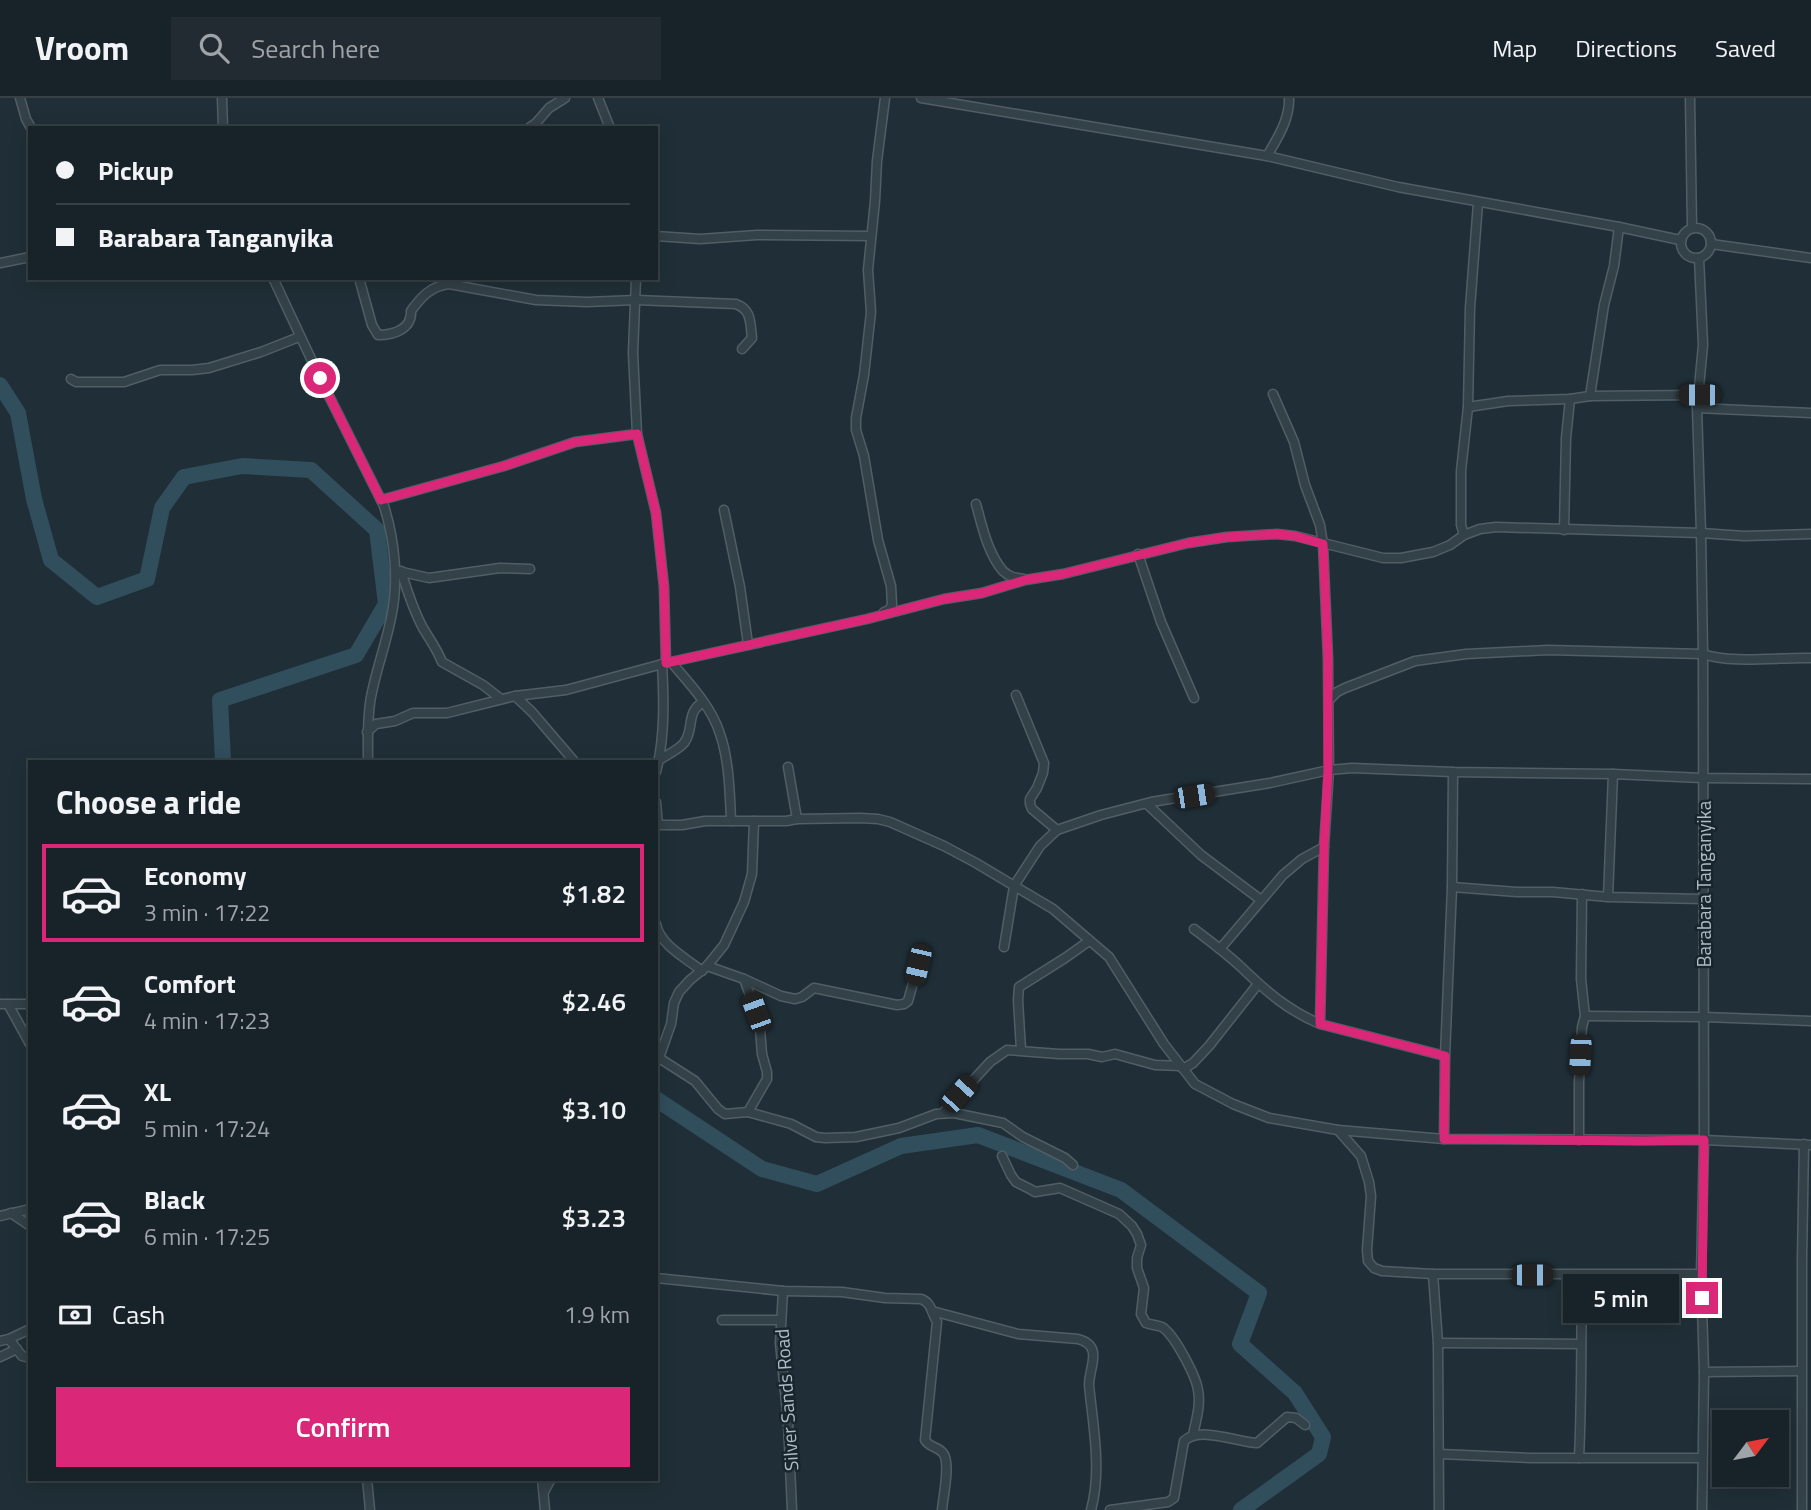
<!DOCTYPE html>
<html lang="en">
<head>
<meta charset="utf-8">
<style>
  body { margin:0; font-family:"Titillium Web",sans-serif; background:#212b31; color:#f1f3f6; height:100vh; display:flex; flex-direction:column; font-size:26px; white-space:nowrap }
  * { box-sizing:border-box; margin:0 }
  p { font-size:23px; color:#9fa4a8 }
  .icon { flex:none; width:38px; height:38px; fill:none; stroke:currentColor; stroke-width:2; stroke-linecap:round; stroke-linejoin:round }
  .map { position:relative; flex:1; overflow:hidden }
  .drawer { position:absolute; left:28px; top:662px; width:630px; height:721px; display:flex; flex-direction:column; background:#182329; border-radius:0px; box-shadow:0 4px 18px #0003,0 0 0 2px #364046 }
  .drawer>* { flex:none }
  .banner { position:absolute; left:28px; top:28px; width:630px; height:154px; border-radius:0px; box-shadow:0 4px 18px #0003,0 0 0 2px #364046; display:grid; align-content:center; height:154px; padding:0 28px; background:#182329 }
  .needle { width:46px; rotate:58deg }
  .controls { position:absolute; left:1712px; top:1312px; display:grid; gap:14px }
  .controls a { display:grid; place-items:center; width:77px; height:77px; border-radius:0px; background:#182329; box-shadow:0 4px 18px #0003,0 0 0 2px #364046; font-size:35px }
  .end { position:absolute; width:32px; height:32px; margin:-16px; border:9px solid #db2777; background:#fff; box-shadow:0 0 0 4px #fff }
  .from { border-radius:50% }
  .bubble { position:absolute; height:49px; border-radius:0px; background:#182329; box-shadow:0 4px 18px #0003,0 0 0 2px #364046; font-size:23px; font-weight:600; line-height:49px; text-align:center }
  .car { position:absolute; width:21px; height:42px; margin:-21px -10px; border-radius:9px; box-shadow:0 0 5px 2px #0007; background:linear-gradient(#222 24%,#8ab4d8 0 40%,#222 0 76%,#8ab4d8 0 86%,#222 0) }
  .banner b { display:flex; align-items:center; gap:24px; height:66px; font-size:26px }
  .banner b+b { border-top:2px solid #364046 }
  .banner i { width:18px; height:18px; background:#f1f3f6 }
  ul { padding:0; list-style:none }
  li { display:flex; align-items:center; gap:21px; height:98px; margin:0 14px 10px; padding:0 14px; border:4px solid transparent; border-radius:0px }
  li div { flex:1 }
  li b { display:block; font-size:26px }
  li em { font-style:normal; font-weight:600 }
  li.active { border-color:#db2777 }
  li>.icon { width:63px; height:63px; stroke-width:1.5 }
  h2 { padding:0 28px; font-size:32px; line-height:84px }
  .pay { display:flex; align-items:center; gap:18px; height:77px; padding:0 28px; font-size:26px }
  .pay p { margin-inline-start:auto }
  .action { display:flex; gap:14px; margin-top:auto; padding:14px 28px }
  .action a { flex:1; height:80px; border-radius:0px; background:#db2777; color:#fff; font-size:28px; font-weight:600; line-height:80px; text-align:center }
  header { display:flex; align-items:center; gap:42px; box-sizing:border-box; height:98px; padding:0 35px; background:#182329; border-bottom:2px solid #364046 }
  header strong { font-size:33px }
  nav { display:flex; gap:38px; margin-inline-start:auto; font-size:24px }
  .search { width:490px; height:63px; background:#212b31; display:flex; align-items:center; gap:18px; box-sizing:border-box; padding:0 24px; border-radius:0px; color:#9fa4a8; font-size:26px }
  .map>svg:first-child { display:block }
</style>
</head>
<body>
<header>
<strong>Vroom</strong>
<div class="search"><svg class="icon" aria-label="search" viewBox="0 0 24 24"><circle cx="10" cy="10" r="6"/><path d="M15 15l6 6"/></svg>Search here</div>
<nav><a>Map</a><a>Directions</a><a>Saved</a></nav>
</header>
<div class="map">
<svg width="1811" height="1412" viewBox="0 0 1811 1412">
  <rect width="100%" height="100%" fill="#202f37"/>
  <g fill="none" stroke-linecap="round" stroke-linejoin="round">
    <g stroke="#314e5d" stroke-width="16">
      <polyline points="0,287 18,315 34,401 51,462 97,499 147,481 162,410 184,379 242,368 311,372 377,432 386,506 356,557 220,602 223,663"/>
      <polyline points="656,1001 762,1071 817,1086 901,1048 978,1037 1121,1092 1259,1195 1240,1246 1295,1295 1323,1339 1319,1356 1241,1412"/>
    </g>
    <defs>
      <g id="minor">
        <polyline points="20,0 26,21 31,30"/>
        <polyline points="222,0 223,30"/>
        <polyline points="598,0 610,30"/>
        <polyline points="921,0 1267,58 1398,89 1619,129 1680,142"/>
        <polyline points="1690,0 1692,130"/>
        <polyline points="529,30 536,25 549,10 565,0"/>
        <path d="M1267,58C1277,41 1290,21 1289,0"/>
        <circle cx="1696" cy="145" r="15"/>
        <polyline points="656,138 700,141 757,137 871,138"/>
        <polyline points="1711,146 1811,160"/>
        <polyline points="1699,160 1703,247 1697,310 1701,435 1703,556 1704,1042 1701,1176 1704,1274 1702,1412"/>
        <polyline points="0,165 30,159"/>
        <path d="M273,180L320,280L384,408C395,443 399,484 391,520C386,546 376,572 371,599C367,620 368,642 368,663"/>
        <path d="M359,180L372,227L378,237C394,237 412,231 411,213C421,199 431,188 449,186L536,202L587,204L636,202L736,206C752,212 750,225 752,240L742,251"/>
        <polyline points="636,180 633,255 637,336 656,415 664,489 666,565"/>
        <polyline points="71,281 76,284 124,284 160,272 192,272 209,270 261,254 299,239"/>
        <polyline points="1273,296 1294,344 1305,387 1320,427 1323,446 1328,561 1329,672 1324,749 1320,926"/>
        <polyline points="1590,298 1604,207 1614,168 1619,129"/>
        <polyline points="1468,309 1508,303 1570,301 1590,298 1699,297"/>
        <polyline points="1697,310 1811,315"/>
        <polyline points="381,402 504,368 575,344 637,336"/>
        <path d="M976,406C982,428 988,456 1003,473C1009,479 1016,480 1024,481"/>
        <polyline points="724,412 740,489 748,546"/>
        <polyline points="1564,432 1566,340 1570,301"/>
        <polyline points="1464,437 1461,427 1461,373 1468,309 1470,210 1478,105"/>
        <polyline points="1138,456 1161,524 1194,600"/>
        <polyline points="398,473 429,480 500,470 530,471"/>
        <path d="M401,473C407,492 413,512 423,530C430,542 437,551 442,564L483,587L501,601"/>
        <polyline points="884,514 889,512 892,507 891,488 878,442 864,358 856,332 856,320 864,277 871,214 868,172 875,103 877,63 885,0"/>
        <path d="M671,564C689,585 712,609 720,636C729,661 730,697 731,723"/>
        <polyline points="1016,597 1044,665 1043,675 1037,690 1030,701 1030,706 1032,711 1057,732"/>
        <polyline points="515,598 532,614 574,663"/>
        <path d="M1329,602L1337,594L1345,590L1415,563L1466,556L1548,552L1703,556C1732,566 1778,559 1811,560"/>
        <polyline points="367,634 376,626 395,623 413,615 447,615 515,598 566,592 666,565 867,521 944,501 982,495 1025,482 1063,476 1188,445 1227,439 1277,436 1295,438 1383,460 1401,460 1433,454 1450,447 1464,437 1480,431 1496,429 1701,435 1744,438 1811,436"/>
        <path d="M659,662C667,657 678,652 684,645C695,631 685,615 703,604"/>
        <polyline points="788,669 797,721"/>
        <path d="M656,674C665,639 664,601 662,566"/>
        <polyline points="656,704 658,727"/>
        <polyline points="1147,706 1201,757 1261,802"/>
        <polyline points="656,727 682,727 705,723 786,723 797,721 860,720 878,721 890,724 944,748 976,765 1053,811 1109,859 1164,946 1195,986 1233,1006 1269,1020 1338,1032 1444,1041 1704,1042 1811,1047"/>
        <polyline points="1452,789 1517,794 1553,794 1608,799 1703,801"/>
        <polyline points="1608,799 1613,676"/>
        <path d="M656,826C660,847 686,860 702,873"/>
        <path d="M1194,831C1210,843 1226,855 1241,869C1266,893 1287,912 1320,926L1445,958"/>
        <polyline points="1004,849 1014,788 1040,748 1057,732 1101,717 1151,704 1270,685 1329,672 1352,670 1453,674 1613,676 1702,680 1811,681"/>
        <polyline points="1220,851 1283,777 1302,761 1324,749"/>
        <polyline points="707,868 744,881 781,898 795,901 802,899 814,890 897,907 904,906 908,903 918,867"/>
        <polyline points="744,881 756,914 760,931 762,956 767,974 767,981 748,1014"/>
        <polyline points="0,906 30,906"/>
        <polyline points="8,906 30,946"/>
        <polyline points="1585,918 1704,919 1811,923"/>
        <polyline points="1021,952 1018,902 1019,889 1065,860 1089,843"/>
        <polyline points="659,960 695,983 718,1011 725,1016 748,1014 791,1026 816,1039 825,1040 856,1039 899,1030 936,1016 954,1015 1003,1025 1023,1039 1065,1060 1073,1067"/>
        <polyline points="656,962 659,960 671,926 674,905 679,894 690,882 707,868 724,847 744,804 752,776 754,723"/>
        <polyline points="1183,971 1193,965 1209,948 1258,886"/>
        <polyline points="943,1015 990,964 1007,952 1059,956 1088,956 1102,959 1115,956 1155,967 1181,968"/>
        <polyline points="1338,1032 1361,1058 1369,1084 1371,1098 1367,1152 1368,1163 1374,1170 1382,1173 1433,1176 1701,1176"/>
        <polyline points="1444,1041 1445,958 1452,789 1453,674"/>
        <polyline points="1579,1042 1579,984 1582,929 1585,918 1581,881 1582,796"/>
        <path d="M1002,1058L1011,1077L1016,1084L1030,1091L1035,1094L1060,1090L1119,1116L1132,1128L1137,1136L1141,1147L1137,1160V1170L1144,1190L1141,1216L1146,1225C1151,1227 1157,1227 1162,1229C1174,1236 1196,1278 1198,1292C1201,1307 1196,1322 1193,1337"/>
        <polyline points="11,1115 30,1128"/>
        <polyline points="0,1118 30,1111"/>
        <polyline points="1433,1176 1438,1245 1439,1412"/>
        <path d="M656,1180L783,1193L842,1194L885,1200L921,1201C932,1205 931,1214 937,1224L925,1342C930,1350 937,1348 943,1355C951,1365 943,1399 942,1412"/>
        <polyline points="783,1193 780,1245 788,1324 792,1412"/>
        <path d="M932,1213L1018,1236L1078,1241C1104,1248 1089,1269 1089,1287C1093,1328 1102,1372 1091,1412"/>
        <polyline points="722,1222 780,1222"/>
        <polyline points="9,1241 22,1258 30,1260"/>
        <polyline points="0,1243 9,1241 30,1231"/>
        <polyline points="1438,1245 1581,1246"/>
        <polyline points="0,1259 17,1251"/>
        <polyline points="1704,1274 1801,1273"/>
        <polyline points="1440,1356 1531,1360 1702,1360"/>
        <path d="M1579,1360C1582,1299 1581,1238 1582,1177"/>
        <polyline points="367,1381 370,1412"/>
        <polyline points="542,1381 545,1412"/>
        <polyline points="544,1394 551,1381"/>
        <path d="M1110,1412L1168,1404L1174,1400L1184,1343C1200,1328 1237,1344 1257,1345L1287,1319L1296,1320L1305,1327"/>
        <polyline points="1802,1412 1802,1162 1804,1046"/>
      </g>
    </defs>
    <use href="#minor" stroke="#515e66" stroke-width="11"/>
    <use href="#minor" stroke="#334148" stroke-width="8"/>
  </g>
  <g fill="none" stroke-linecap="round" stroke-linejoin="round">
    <polyline stroke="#db2777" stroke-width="9" points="320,280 381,402 504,368 575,344 637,336 656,415 664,489 666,565 867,521 944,501 982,495 1025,482 1063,476 1188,445 1227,439 1277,436 1295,438 1323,446 1328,561 1328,672 1324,749 1320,926 1445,958 1444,1041 1642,1043 1704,1042 1702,1200"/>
  </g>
  <g text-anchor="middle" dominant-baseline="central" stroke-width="5" stroke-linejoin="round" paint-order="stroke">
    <g font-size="19" fill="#adbcc5" stroke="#19252c">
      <text transform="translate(1703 786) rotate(-90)">Barabara Tanganyika</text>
      <text transform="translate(786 1302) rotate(-94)">Silver Sands Road</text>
    </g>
  </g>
</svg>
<div class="controls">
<a><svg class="needle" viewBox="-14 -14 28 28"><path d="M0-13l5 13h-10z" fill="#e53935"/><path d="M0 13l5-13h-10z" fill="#9fa4a8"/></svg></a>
</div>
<i class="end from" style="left:320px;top:280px"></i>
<i class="end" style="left:1702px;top:1200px"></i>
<div class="bubble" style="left:1563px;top:1176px;width:116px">5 min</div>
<i class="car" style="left:1699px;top:297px;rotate:270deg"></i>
<i class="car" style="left:1194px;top:698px;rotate:81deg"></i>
<i class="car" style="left:918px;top:867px;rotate:193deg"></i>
<i class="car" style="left:756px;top:914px;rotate:340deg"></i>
<i class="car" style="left:1580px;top:957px;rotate:183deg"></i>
<i class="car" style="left:959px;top:996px;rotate:42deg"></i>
<i class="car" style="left:1532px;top:1177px;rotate:90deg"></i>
<div class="banner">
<b><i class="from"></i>Pickup</b>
<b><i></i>Barabara Tanganyika</b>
</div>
<section class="drawer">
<h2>Choose a ride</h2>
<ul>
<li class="active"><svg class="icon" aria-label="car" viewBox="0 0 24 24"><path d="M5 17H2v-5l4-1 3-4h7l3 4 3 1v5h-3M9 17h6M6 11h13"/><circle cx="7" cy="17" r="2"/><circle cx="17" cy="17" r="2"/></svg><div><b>Economy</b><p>3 min · 17:22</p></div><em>$1.82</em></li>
<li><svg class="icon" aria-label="car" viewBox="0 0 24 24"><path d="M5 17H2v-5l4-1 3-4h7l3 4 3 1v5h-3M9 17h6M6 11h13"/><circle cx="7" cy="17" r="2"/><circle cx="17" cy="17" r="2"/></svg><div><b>Comfort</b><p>4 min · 17:23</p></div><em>$2.46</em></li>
<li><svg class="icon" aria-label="car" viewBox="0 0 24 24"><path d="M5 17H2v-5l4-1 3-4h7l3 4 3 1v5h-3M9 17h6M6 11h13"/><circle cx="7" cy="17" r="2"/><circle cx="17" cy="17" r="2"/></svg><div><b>XL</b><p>5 min · 17:24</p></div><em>$3.10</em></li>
<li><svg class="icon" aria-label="car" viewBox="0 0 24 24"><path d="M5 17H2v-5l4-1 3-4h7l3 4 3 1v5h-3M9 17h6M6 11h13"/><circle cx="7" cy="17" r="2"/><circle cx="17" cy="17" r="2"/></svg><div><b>Black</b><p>6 min · 17:25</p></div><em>$3.23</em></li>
</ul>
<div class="pay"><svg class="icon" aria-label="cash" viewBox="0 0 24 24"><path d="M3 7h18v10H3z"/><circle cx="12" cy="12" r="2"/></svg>Cash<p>1.9 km</p></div>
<div class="action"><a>Confirm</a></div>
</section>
</div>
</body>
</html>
